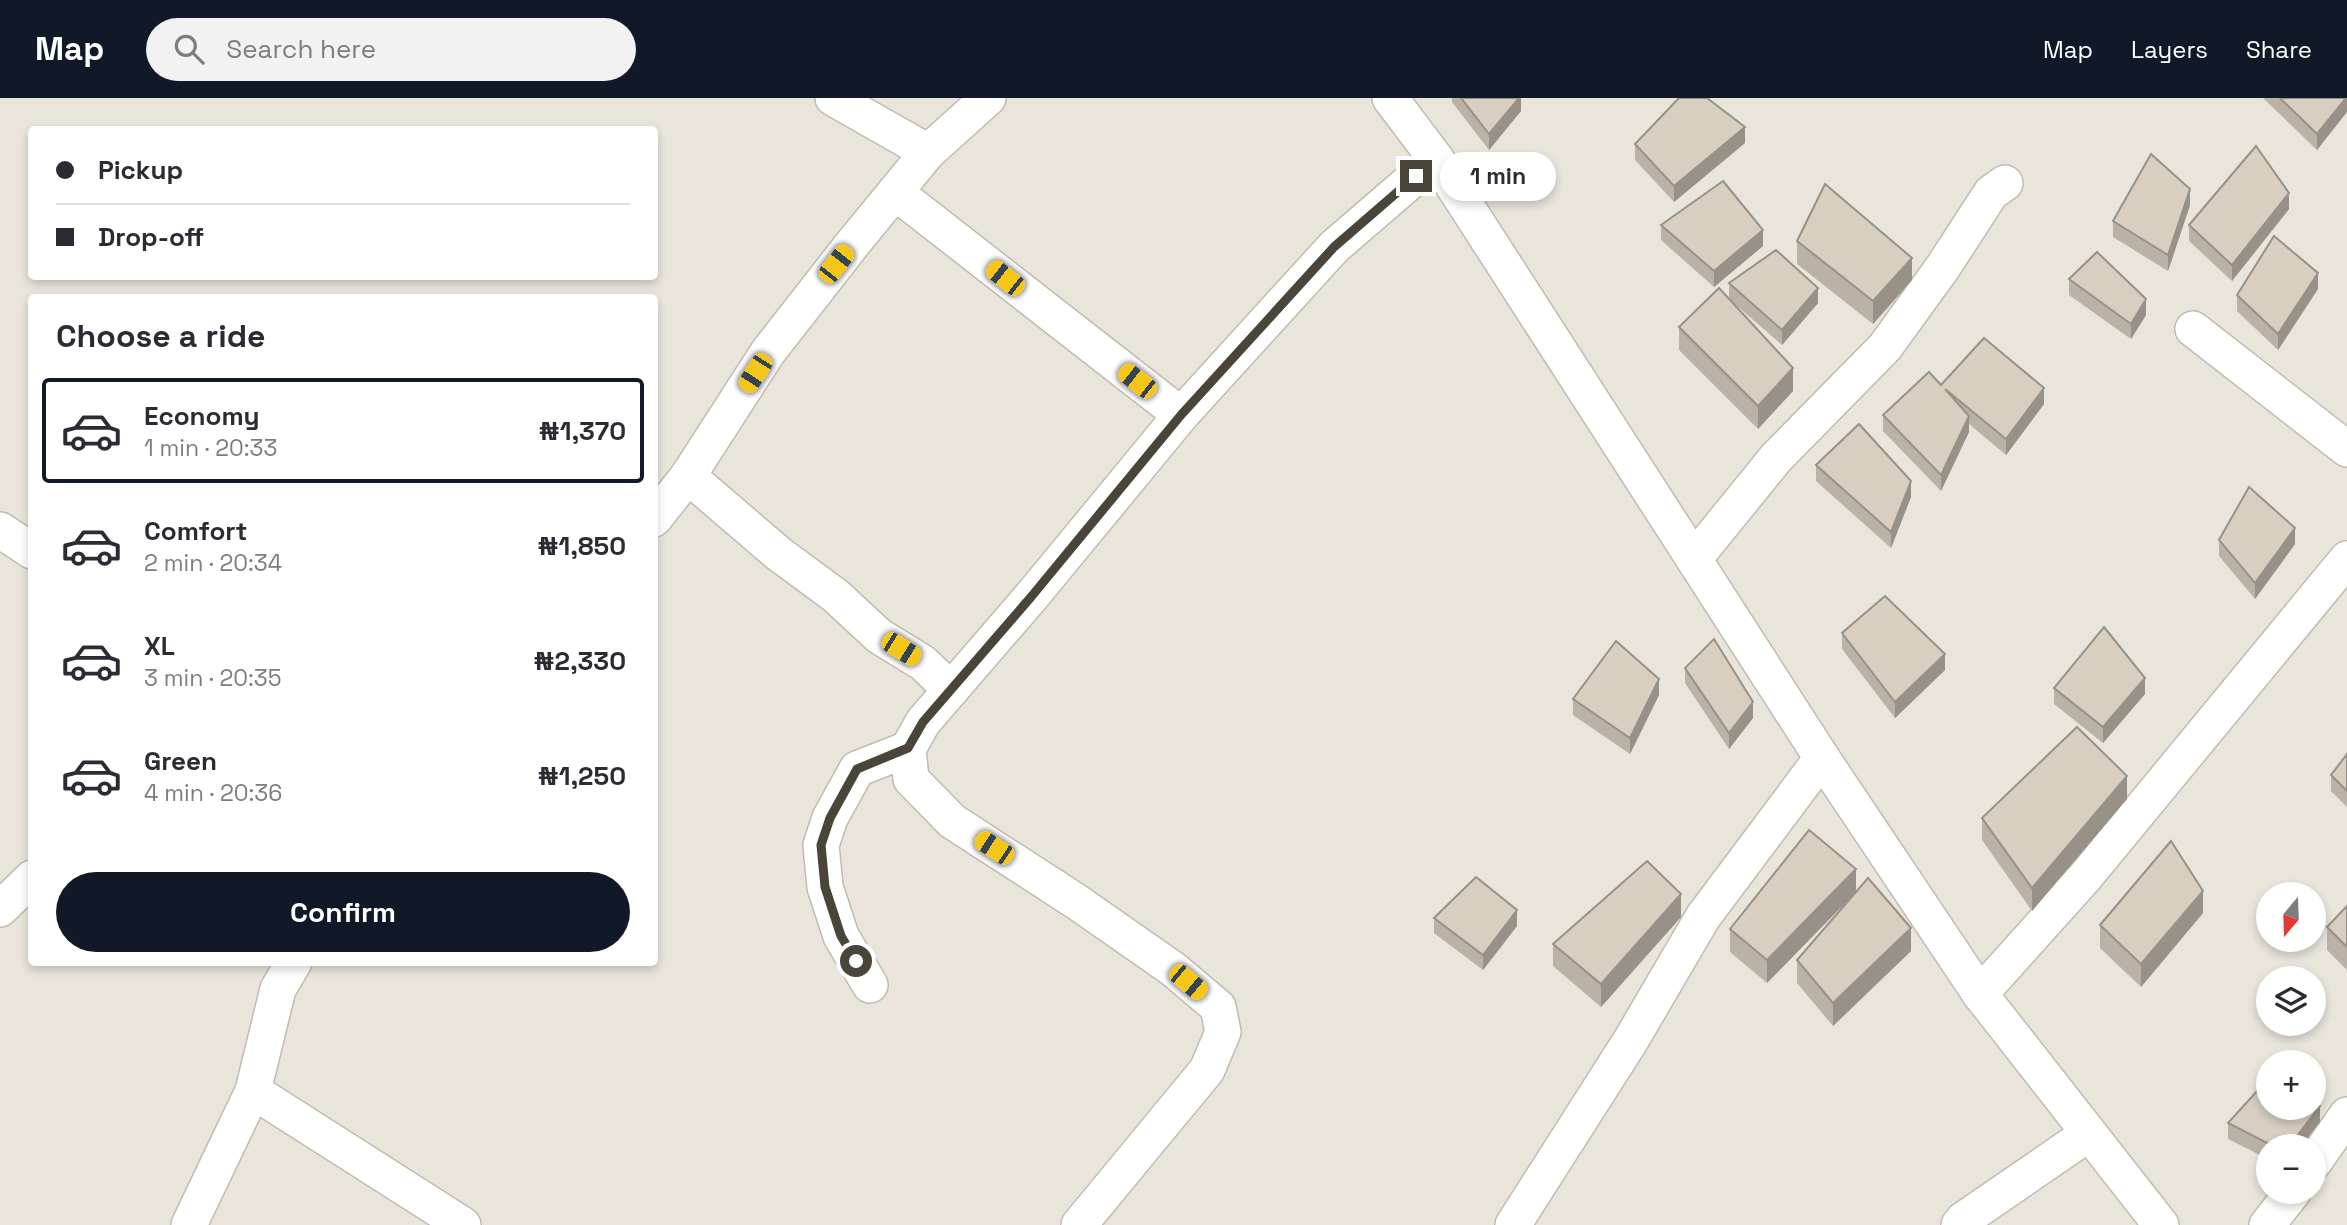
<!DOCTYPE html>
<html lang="en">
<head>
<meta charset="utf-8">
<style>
  body { margin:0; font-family:"Space Grotesk",sans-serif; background:#f2f2f3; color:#2b2b33; height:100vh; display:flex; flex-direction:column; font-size:26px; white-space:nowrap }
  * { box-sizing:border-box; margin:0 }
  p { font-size:23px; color:#7c7c81 }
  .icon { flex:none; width:38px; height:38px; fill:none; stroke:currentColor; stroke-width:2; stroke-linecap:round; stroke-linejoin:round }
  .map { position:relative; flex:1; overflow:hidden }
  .drawer { position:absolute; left:28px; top:196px; width:630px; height:672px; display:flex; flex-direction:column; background:#fff; border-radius:7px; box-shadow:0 4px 10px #0003 }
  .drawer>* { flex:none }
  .hud { position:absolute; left:28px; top:28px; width:630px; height:154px; border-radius:7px; box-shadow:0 4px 10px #0003; display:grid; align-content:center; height:154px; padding:0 28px; background:#fff }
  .needle { width:46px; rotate:199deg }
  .controls { position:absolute; left:2256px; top:784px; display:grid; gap:14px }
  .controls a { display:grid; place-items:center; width:70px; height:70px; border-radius:50%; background:#fff; box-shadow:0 4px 10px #0003; font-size:35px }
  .end { position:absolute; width:32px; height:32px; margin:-16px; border:9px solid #4b4439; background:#fff; box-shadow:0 0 0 4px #fff }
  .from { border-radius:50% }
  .bubble { position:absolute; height:49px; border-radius:24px; background:#fff; box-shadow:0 4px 10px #0003; font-size:23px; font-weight:700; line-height:49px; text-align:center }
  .car { position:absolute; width:21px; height:42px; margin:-21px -10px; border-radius:9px; box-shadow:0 0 5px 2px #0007; background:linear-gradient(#f5c518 24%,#345 0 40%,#f5c518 0 76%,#345 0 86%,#f5c518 0) }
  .hud b { display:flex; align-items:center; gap:24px; height:66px; font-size:26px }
  .hud b+b { border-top:2px solid #e1e1e2 }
  .hud i { width:18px; height:18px; background:#2b2b33 }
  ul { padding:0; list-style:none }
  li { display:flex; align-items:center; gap:21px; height:105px; margin:0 14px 10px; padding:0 14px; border:4px solid transparent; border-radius:7px }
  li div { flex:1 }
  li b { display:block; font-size:26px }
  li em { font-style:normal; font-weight:700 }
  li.active { border-color:#111827 }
  li>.icon { width:63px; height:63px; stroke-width:1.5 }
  h2 { padding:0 28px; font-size:32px; line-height:84px }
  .button { display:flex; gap:14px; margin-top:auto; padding:14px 28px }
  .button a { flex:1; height:80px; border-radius:42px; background:#111827; color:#fff; font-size:28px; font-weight:700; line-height:80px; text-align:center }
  header { display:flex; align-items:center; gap:42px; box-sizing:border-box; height:98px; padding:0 35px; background:#111827; color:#fff }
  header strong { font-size:33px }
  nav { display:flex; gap:38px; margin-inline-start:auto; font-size:24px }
  .search { width:490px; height:63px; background:#f2f2f3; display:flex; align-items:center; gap:18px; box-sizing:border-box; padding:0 24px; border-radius:38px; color:#7c7c81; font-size:26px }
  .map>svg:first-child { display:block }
</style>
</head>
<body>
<header>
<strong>Map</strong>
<div class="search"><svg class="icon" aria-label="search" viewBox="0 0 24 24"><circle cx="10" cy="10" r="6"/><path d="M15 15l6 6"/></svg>Search here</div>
<nav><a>Map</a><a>Layers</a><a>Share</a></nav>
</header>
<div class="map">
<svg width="2347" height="1127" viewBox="0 0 2347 1127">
  <rect width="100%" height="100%" fill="#f6f3ec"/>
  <path fill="#eae5da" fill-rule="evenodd" d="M0,0H2347V1127H0ZM32,32H654V178H32ZM32,200H654V864H32ZM2268,796H2314V842H2268ZM2268,880H2314V926H2268ZM2268,964H2314V1010H2268ZM2268,1048H2314V1094H2268Z"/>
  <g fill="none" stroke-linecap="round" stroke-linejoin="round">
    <defs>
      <g id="minor">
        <polyline points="833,0 928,54"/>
        <polyline points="1390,0 1436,61 1822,660 1980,896 2161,1127"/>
        <polyline points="895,94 1181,317"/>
        <polyline points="2193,231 2347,351"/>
        <polyline points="688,378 779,456 836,498 879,538 923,565 951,592"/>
        <polyline points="654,421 688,378 768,254 854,144 928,54 988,0"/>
        <polyline points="0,432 32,453"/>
        <polyline points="1694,461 1776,360 1885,249 1943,169 1991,95 2005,85"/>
        <polyline points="0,811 32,780"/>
        <polyline points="870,887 841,838 825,789 821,747 830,720 857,671 908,651"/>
        <polyline points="1980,896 2086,778 2347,461"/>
        <polyline points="253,993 463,1127"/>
        <polyline points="2314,1064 2347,1017"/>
        <polyline points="189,1127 253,993 278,891 294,864"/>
        <polyline points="1079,1127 1207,972 1223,934 1218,909 1173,871 1077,804 952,723 911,681 908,651 923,624 1031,499 1181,317 1334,149 1436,61"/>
        <polyline points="1513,1127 1631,942 1703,819 1822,660"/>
        <polyline points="1959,1127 1963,1122 2088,1036"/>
        <polyline points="2267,1127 2293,1094"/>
      </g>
    </defs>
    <use href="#minor" stroke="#c2bbae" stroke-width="38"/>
    <use href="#minor" stroke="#fff" stroke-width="35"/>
  </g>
  <g fill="#bab2a6">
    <polygon points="1452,0 1521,0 1521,13 1489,52 1452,4"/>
    <polygon points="2263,0 2347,0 2317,52"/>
    <polygon points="1745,45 1674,104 1635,62 1635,46"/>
    <polygon points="2190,107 2168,173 2113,139 2113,123"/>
    <polygon points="2289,111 2232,183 2189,143 2189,127"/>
    <polygon points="1661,127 1763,148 1714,189 1661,142"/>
    <polygon points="1797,143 1912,182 1873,226 1797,166"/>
    <polygon points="2069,181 2146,217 2131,241 2069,197"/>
    <polygon points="1729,185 1818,205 1782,247 1729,201"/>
    <polygon points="2318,191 2278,252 2237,213 2237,197"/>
    <polygon points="1679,229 1793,293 1758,331 1679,252"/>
    <polygon points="1941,287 2044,306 2006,357 1969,326 1969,334 1941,393 1883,333 1883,317"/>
    <polygon points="1816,367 1911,399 1891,450 1816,383"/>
    <polygon points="2219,442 2295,446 2255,501 2219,458"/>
    <polygon points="1842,535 1945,572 1895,620 1842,551"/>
    <polygon points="1685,570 1753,620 1729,651 1685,585"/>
    <polygon points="2054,590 2145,596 2103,645 2054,606"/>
    <polygon points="1659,597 1630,656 1573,617 1573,601"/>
    <polygon points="2347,656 2347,709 2331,693 2331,677"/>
    <polygon points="2127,701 2032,813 1982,742 1982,720"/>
    <polygon points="1856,794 1767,885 1730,854 1730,831"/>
    <polygon points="2347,808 2347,872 2327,852 2327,829"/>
    <polygon points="2203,815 2141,889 2100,850 2100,827"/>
    <polygon points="1681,819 1601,909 1553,868 1553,846"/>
    <polygon points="1434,820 1517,828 1483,872 1434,835"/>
    <polygon points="1911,853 1833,928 1797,885 1797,862"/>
    <polygon points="2320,1024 2301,1048 2268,1048 2268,1061 2228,1041 2228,1025"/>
  </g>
  <g fill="#979187">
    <polygon points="1519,0 1521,0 1521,13 1489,52 1489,36"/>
    <polygon points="2346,0 2347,0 2347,14 2317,52 2317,36"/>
    <polygon points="1745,29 1745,45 1674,104 1674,88"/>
    <polygon points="2190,91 2190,107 2168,173 2168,157"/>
    <polygon points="2289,95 2289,111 2232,183 2232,167"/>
    <polygon points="1763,132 1763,148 1714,189 1714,173"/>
    <polygon points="1912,160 1912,182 1873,226 1873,203"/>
    <polygon points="2318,175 2318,191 2278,252 2278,236"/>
    <polygon points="1818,190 1818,205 1782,247 1782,232"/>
    <polygon points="2146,201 2146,217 2131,241 2131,226"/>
    <polygon points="1793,270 1793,293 1758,331 1758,308"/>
    <polygon points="2044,290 2044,306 2006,357 2006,341"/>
    <polygon points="1969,318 1969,334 1941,393 1941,377"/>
    <polygon points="1911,383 1911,399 1891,450 1891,434"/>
    <polygon points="2295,430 2295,446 2255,501 2255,485"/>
    <polygon points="1945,556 1945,572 1895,620 1895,604"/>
    <polygon points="2145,580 2145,596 2103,645 2103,629"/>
    <polygon points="1659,581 1659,597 1630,656 1630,640"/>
    <polygon points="1753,604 1753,620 1729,651 1729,635"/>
    <polygon points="2127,678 2127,701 2032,813 2032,790"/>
    <polygon points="1856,771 1856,794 1767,885 1767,862"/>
    <polygon points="2203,793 2203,815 2141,889 2141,866"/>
    <polygon points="1681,796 1681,819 1601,909 1601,886"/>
    <polygon points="1517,812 1517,828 1483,872 1483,857"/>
    <polygon points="1911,830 1911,853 1833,928 1833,905"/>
    <polygon points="2320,1008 2320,1024 2301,1048 2289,1048"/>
  </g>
  <g fill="#d8cfc1" stroke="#979187" stroke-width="2">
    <polygon points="1461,0 1519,0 1489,36"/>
    <polygon points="1679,0 1707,0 1745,29 1674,88 1635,46"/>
    <polygon points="2280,0 2346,0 2317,36"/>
    <polygon points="2256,48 2289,95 2232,167 2189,127"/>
    <polygon points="2151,56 2190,91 2168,157 2113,123"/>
    <polygon points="1723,83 1763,132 1714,173 1661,127"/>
    <polygon points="1825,86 1912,160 1873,203 1797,143"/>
    <polygon points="2274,138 2318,175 2278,236 2237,197"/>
    <polygon points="1776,152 1818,190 1782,232 1729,185"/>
    <polygon points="2097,154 2146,201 2131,226 2069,181"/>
    <polygon points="1719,190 1793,270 1758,308 1679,229"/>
    <polygon points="1984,240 2044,290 2006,341 1945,291 1969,318 1941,377 1883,317 1929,274 1941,287"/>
    <polygon points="1859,326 1911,383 1891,434 1816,367"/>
    <polygon points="2249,389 2295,430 2255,485 2219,442"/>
    <polygon points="1885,498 1945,556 1895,604 1842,535"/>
    <polygon points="2104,529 2145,580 2103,629 2054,590"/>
    <polygon points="1714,541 1753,604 1729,635 1685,570"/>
    <polygon points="1616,543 1659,581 1630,640 1573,601"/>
    <polygon points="2077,629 2127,678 2032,790 1982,720"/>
    <polygon points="2347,656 2347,693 2331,677"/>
    <polygon points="1809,732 1856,771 1767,862 1730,831"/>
    <polygon points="2171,743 2203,793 2141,866 2100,827"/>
    <polygon points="1647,763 1681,796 1601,886 1553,846"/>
    <polygon points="1476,779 1517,812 1483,857 1434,820"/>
    <polygon points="1868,780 1911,830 1833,905 1797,862"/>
    <polygon points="2347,808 2347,849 2327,829"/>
    <polygon points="2268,981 2268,1010 2314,1010 2314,1002 2320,1008 2289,1048 2273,1048 2228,1025"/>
  </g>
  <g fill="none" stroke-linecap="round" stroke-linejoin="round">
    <polyline stroke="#4b4439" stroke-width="9" points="856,863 841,838 825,789 821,747 830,720 857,671 908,650 923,624 1031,499 1181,317 1334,149 1416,78"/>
  </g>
</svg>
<div class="controls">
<a><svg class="needle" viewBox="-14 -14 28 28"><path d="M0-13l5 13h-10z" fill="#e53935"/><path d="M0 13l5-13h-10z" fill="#7c7c81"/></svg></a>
<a><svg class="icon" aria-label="layers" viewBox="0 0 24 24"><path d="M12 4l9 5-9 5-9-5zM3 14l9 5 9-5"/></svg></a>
<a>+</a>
<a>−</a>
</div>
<i class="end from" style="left:856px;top:863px"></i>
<i class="end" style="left:1416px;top:78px"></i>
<div class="bubble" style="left:1440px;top:54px;width:116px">1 min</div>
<i class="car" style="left:836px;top:166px;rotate:38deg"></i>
<i class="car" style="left:1005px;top:180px;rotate:308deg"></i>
<i class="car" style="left:755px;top:275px;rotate:213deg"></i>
<i class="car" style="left:1137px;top:283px;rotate:308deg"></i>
<i class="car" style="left:901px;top:551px;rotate:122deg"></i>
<i class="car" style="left:994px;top:750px;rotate:303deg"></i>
<i class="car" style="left:1188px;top:884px;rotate:130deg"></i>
<div class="hud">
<b><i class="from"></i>Pickup</b>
<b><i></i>Drop-off</b>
</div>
<section class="drawer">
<h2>Choose a ride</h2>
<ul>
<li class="active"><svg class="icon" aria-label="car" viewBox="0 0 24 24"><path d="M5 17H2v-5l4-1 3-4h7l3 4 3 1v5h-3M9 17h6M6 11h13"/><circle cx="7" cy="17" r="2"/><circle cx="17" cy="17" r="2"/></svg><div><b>Economy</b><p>1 min · 20:33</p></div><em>₦1,370</em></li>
<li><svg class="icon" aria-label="car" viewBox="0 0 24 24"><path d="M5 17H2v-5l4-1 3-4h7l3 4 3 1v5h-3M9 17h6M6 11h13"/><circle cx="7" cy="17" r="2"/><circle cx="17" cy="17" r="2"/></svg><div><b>Comfort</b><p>2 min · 20:34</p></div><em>₦1,850</em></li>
<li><svg class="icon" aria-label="car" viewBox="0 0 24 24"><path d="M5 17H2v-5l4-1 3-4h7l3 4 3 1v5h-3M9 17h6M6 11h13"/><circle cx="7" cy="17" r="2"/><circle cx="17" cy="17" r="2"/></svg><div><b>XL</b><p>3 min · 20:35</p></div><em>₦2,330</em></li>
<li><svg class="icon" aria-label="car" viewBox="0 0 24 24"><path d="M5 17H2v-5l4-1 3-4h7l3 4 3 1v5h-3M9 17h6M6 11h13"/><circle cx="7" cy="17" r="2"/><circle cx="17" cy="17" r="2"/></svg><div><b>Green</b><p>4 min · 20:36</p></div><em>₦1,250</em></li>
</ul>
<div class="button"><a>Confirm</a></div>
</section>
</div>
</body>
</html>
